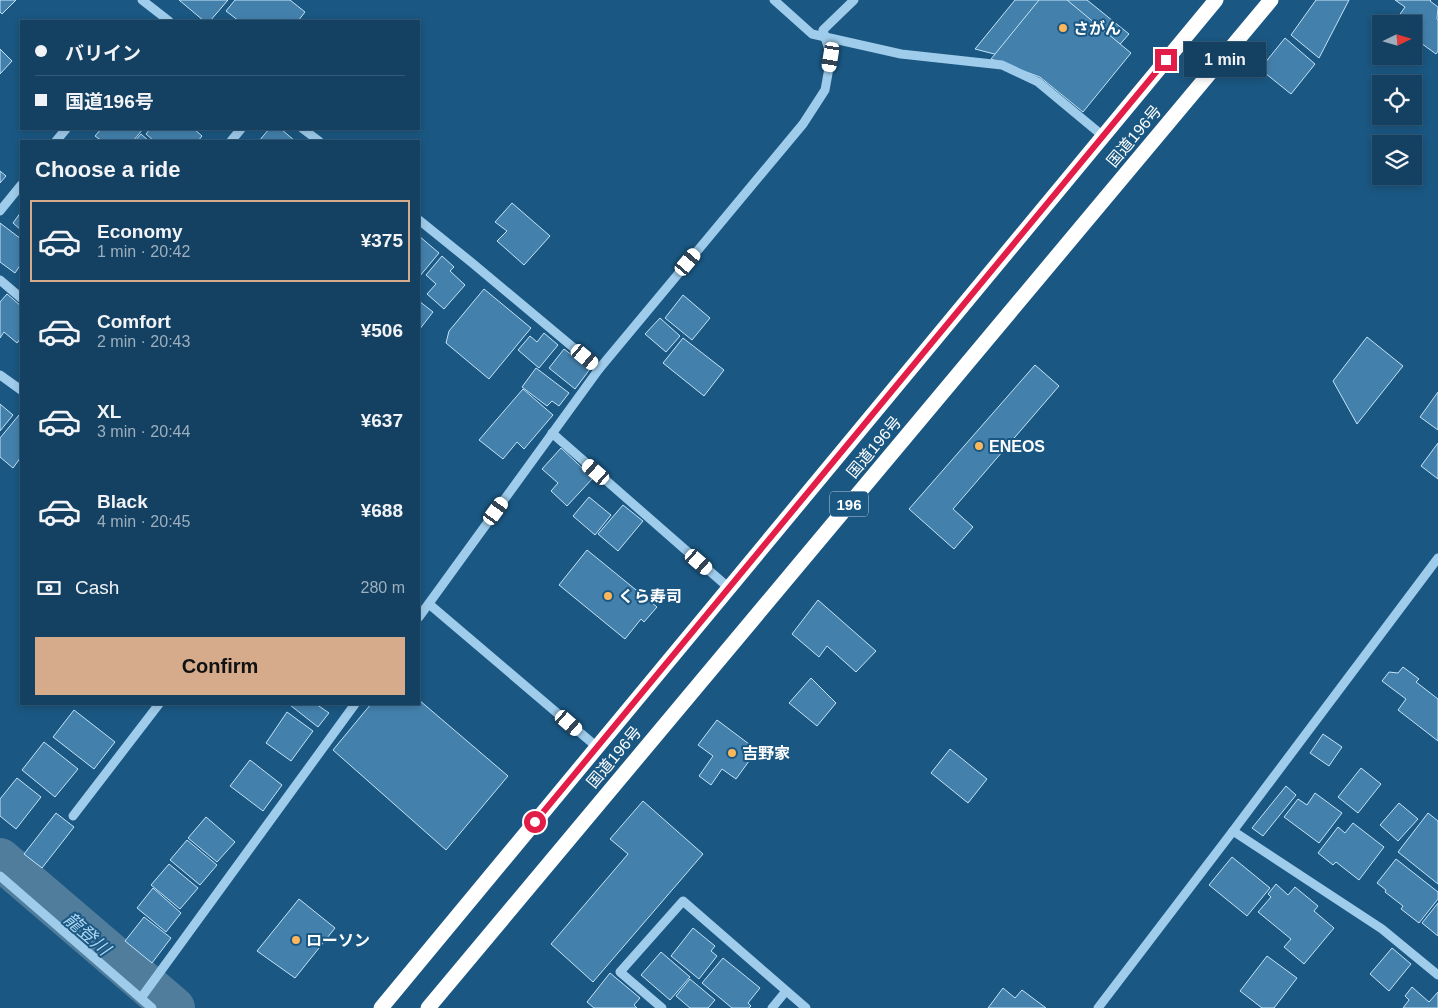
<!DOCTYPE html>
<html lang="en">
<head>
<meta charset="utf-8">
<style>
  body { margin:0; font-family:Helvetica,"Noto Sans JP",sans-serif; background:#214c6b; color:#f1f3f6; height:100vh; display:flex; flex-direction:column; font-size:19px; white-space:nowrap }
  * { box-sizing:border-box; margin:0 }
  p { font-size:16px; color:#9dafbe }
  .icon { flex:none; width:28px; height:28px; fill:none; stroke:currentColor; stroke-width:2; stroke-linecap:round; stroke-linejoin:round }
  .map { position:relative; flex:1; overflow:hidden }
  .panel { position:absolute; left:20px; top:140px; width:400px; height:565px; display:flex; flex-direction:column; background:#144162; border-radius:0px; box-shadow:0 2px 8px #0003,0 0 0 1px #335a77 }
  .panel>* { flex:none }
  .guide { position:absolute; left:20px; top:20px; width:400px; height:110px; border-radius:0px; box-shadow:0 2px 8px #0003,0 0 0 1px #335a77; display:grid; align-content:center; height:110px; padding:0 15px; background:#144162 }
  .needle { width:32px; rotate:85deg }
  .controls { position:absolute; left:1372px; top:15px; display:grid; gap:10px }
  .controls a { display:grid; place-items:center; width:50px; height:50px; border-radius:0px; background:#144162; box-shadow:0 2px 8px #0003,0 0 0 1px #335a77; font-size:25px }
  .end { position:absolute; width:22px; height:22px; margin:-11px; border:6px solid #e11d48; background:#fff; box-shadow:0 0 0 2px #fff }
  .from { border-radius:50% }
  .bubble { position:absolute; height:35px; border-radius:0px; background:#144162; box-shadow:0 2px 8px #0003,0 0 0 1px #335a77; font-size:16px; font-weight:700; line-height:35px; text-align:center }
  .car { position:absolute; width:15px; height:30px; margin:-15px -8px; border-radius:6px; box-shadow:0 0 4px 1px #0007; background:linear-gradient(#fff 24%,#345 0 40%,#fff 0 76%,#345 0 86%,#fff 0) }
  .guide b { display:flex; align-items:center; gap:18px; height:48px; font-size:19px }
  .guide b+b { border-top:1px solid #335a77 }
  .guide i { width:12px; height:12px; background:#f1f3f6 }
  ul { padding:0; list-style:none }
  li { display:flex; align-items:center; gap:15px; height:82px; margin:0 10px 8px; padding:0 5px; border:2px solid transparent; border-radius:0px }
  li div { flex:1 }
  li b { display:block; font-size:19px }
  li em { font-style:normal; font-weight:700 }
  li.selected { border-color:#d6ab8b }
  li>.icon { width:45px; height:45px; stroke-width:1.5 }
  h2 { padding:0 15px; font-size:22px; line-height:60px }
  .pay { display:flex; align-items:center; gap:12px; height:55px; padding:0 15px; font-size:19px }
  .pay p { margin-inline-start:auto }
  .action { display:flex; gap:10px; margin-top:auto; padding:10px 15px }
  .action a { flex:1; height:58px; border-radius:0px; background:#d6ab8b; color:#111; font-size:20px; font-weight:700; line-height:58px; text-align:center }
  .map>svg:first-child { display:block }
</style>
</head>
<body>
<div class="map">
<svg width="1438" height="1008" viewBox="0 0 1438 1008">
  <rect width="100%" height="100%" fill="#1a5782"/>
  <g fill="none" stroke-linecap="round" stroke-linejoin="round">
    <polyline stroke="#507d9c" stroke-width="42" points="0,859 174,1008"/>
  </g>
  <g fill="#4381ac" stroke="#c4e3f8">
    <polygon points="0,0 16,0 2,14 0,12"/>
    <polygon points="179,0 228,0 210,21 204,21"/>
    <polygon points="235,0 290,0 305,12 298,21 239,21 226,11"/>
    <polygon points="1015,0 1087,0 1129,34 1074,97 1043,74 1024,64 1002,56 975,49"/>
    <polygon points="1039,0 1067,0 1131,53 1083,112 1040,77 991,59"/>
    <polygon points="1316,0 1349,0 1319,58 1291,35"/>
    <polygon points="1395,0 1431,0 1430,1 1438,7 1437,19 1438,20 1438,51 1436,54 1414,38 1419,31 1414,28 1414,24 1408,24 1398,17 1405,7"/>
    <polygon points="1285,38 1315,64 1291,94 1260,69"/>
    <polygon points="0,49 12,61 0,74"/>
    <polygon points="101,129 143,129 133,141 102,141 95,136"/>
    <polygon points="150,129 194,129 202,136 198,141 154,141 146,134"/>
    <polygon points="269,129 281,129 295,141 259,141"/>
    <polygon points="141,134 149,141 135,141"/>
    <polygon points="0,171 6,176 0,183"/>
    <polygon points="512,203 550,236 524,265 497,241 507,231 495,222"/>
    <polygon points="21,212 21,230 13,223"/>
    <polygon points="0,223 21,239 21,264 15,273 0,262"/>
    <polygon points="419,236 439,253 419,277"/>
    <polygon points="442,256 454,267 450,271 465,285 444,309 427,294 436,284 426,275"/>
    <polygon points="484,289 531,328 489,379 446,343 449,331"/>
    <polygon points="7,294 21,306 21,338 17,343 4,332 0,338 0,302"/>
    <polygon points="683,295 710,318 692,340 665,318"/>
    <polygon points="419,301 433,312 419,330"/>
    <polygon points="660,318 680,336 666,352 645,334"/>
    <polygon points="544,333 558,345 539,368 518,350 530,336 537,342"/>
    <polygon points="1367,337 1403,366 1357,424 1333,381"/>
    <polygon points="683,338 724,370 704,396 663,363"/>
    <polygon points="564,349 590,369 575,389 549,368"/>
    <polygon points="1035,365 1059,386 953,509 973,527 954,549 909,509"/>
    <polygon points="536,368 569,393 559,406 552,401 547,406 522,387"/>
    <polygon points="523,389 553,415 524,449 517,442 503,459 479,440"/>
    <polygon points="1438,392 1438,430 1420,417"/>
    <polygon points="0,404 13,415 0,431"/>
    <polygon points="19,415 21,416 21,457 13,468 0,457 0,438"/>
    <polygon points="1438,443 1438,479 1421,466"/>
    <polygon points="561,448 593,478 567,506 551,491 558,483 542,469"/>
    <polygon points="589,497 611,515 595,535 573,516"/>
    <polygon points="623,505 643,521 618,551 598,534"/>
    <polygon points="587,550 657,607 644,622 641,619 625,639 559,585"/>
    <polygon points="818,600 876,651 856,672 827,646 819,657 792,634"/>
    <polygon points="1403,667 1419,679 1416,682 1438,699 1438,741 1398,710 1406,699 1382,681 1389,672 1398,673"/>
    <polygon points="811,678 836,703 817,726 789,703"/>
    <polygon points="419,700 508,776 446,850 333,750 371,704 419,704"/>
    <polygon points="291,704 316,704 329,713 318,727 290,705"/>
    <polygon points="74,710 115,742 94,769 53,737"/>
    <polygon points="287,712 313,731 291,761 266,743"/>
    <polygon points="717,720 757,750 736,779 722,769 711,785 699,776 713,756 698,745"/>
    <polygon points="1323,734 1342,747 1329,766 1310,753"/>
    <polygon points="44,742 78,769 55,797 22,770"/>
    <polygon points="950,749 987,779 968,803 931,773"/>
    <polygon points="250,760 282,785 263,811 230,786"/>
    <polygon points="1361,768 1381,784 1358,813 1338,797"/>
    <polygon points="17,778 41,797 16,829 0,816 0,799"/>
    <polygon points="1286,786 1296,795 1263,836 1252,828"/>
    <polygon points="1315,793 1342,813 1319,843 1284,817 1298,799 1307,805"/>
    <polygon points="643,801 703,854 593,982 551,944 628,854 610,839"/>
    <polygon points="1399,803 1418,819 1398,841 1380,825"/>
    <polygon points="56,813 74,827 42,868 24,854"/>
    <polygon points="1428,813 1438,821 1438,884 1398,852"/>
    <polygon points="206,817 235,842 217,862 188,838"/>
    <polygon points="1353,823 1384,847 1359,880 1336,862 1333,865 1318,853 1338,827 1345,833"/>
    <polygon points="187,840 217,865 200,885 170,860"/>
    <polygon points="1232,857 1270,888 1247,916 1209,885"/>
    <polygon points="1396,859 1438,892 1438,899 1419,923 1401,909 1403,906 1385,892 1386,890 1377,883"/>
    <polygon points="169,864 198,888 180,909 151,885"/>
    <polygon points="1276,884 1288,895 1295,887 1318,906 1314,911 1334,928 1304,964 1284,947 1291,939 1258,912 1271,897 1268,894"/>
    <polygon points="153,888 181,913 166,932 137,908"/>
    <polygon points="299,899 335,928 295,978 257,951"/>
    <polygon points="1438,903 1438,936 1422,923"/>
    <polygon points="144,917 171,938 152,963 125,941"/>
    <polygon points="693,928 715,946 711,951 717,956 699,979 671,956"/>
    <polygon points="1392,948 1411,964 1389,991 1370,974"/>
    <polygon points="661,952 690,977 670,1000 641,975"/>
    <polygon points="1267,956 1297,978 1274,1008 1262,1008 1240,991"/>
    <polygon points="723,958 760,988 748,1003 751,1006 749,1008 732,1008 702,983"/>
    <polygon points="610,973 640,998 634,1005 637,1008 594,1008 587,1002"/>
    <polygon points="690,979 715,1000 708,1008 690,1008 676,996"/>
    <polygon points="1412,987 1429,1002 1438,992 1438,1008 1403,1008 1409,1000 1405,996"/>
    <polygon points="1003,988 1015,998 1022,990 1046,1008 988,1008"/>
  </g>
  <g fill="none" stroke-linecap="round" stroke-linejoin="round">
    <g stroke="#9fcceb" stroke-width="9">
      <polyline points="142,0 169,21"/>
      <polyline points="774,0 812,34 901,54 1002,65 1038,82 1103,136"/>
      <polyline points="303,129 319,141"/>
      <polyline points="56,141 66,129"/>
      <polyline points="231,141 241,129"/>
      <polyline points="0,211 21,185"/>
      <polyline points="419,220 471,262 599,369"/>
      <polyline points="0,280 21,298"/>
      <polyline points="0,375 21,390"/>
      <polyline points="552,433 729,588"/>
      <polyline points="429,604 597,747"/>
      <polyline points="419,617 599,369 803,124 825,90 831,57 823,30 854,0"/>
      <polyline points="73,816 159,704"/>
      <polyline points="1233,831 1382,929 1438,975"/>
      <polyline points="0,876 152,1008"/>
      <polyline points="141,998 355,704"/>
      <polyline points="662,1008 620,972 683,901 806,1008"/>
      <polyline points="772,1008 786,991"/>
      <polyline points="1098,1008 1233,831 1438,558"/>
    </g>
    <g stroke="#fff" stroke-width="15">
      <polyline points="381,1008 1216,0"/>
      <polyline points="428,1008 1271,0"/>
    </g>
  </g>
  <g fill="none" stroke-linecap="round" stroke-linejoin="round">
    <polyline stroke="#e11d48" stroke-width="6" points="535,822 1166,60"/>
  </g>
  <g fill="#fdb75b" stroke="#1a5782" stroke-width="2">
    <circle cx="1063" cy="28" r="5"/>
    <circle cx="979" cy="446" r="5"/>
    <circle cx="608" cy="596" r="5"/>
    <circle cx="732" cy="753" r="5"/>
    <circle cx="296" cy="940" r="5"/>
  </g>
  <g text-anchor="middle" dominant-baseline="central" stroke-width="4" stroke-linejoin="round" paint-order="stroke">
    <rect fill="#1a5782" stroke="#bacdda" stroke-width="1" x="830" y="491.5" width="38" height="25" rx="4"/>
    <g font-size="15" font-weight="bold" fill="#fff">
      <text x="849" y="504">196</text>
    </g>
    <g font-size="16" font-weight="bold" fill="#fff" stroke="#1a5782" text-anchor="start">
      <text x="1073" y="28">さがん</text>
      <text x="989" y="446">ENEOS</text>
      <text x="618" y="596">くら寿司</text>
      <text x="742" y="753">吉野家</text>
      <text x="306" y="940">ローソン</text>
    </g>
    <g font-size="16" fill="#fff" stroke="#1a5782">
      <text transform="translate(1134 136) rotate(-50)">国道196号</text>
      <text transform="translate(874 447) rotate(-50)">国道196号</text>
      <text transform="translate(614 757) rotate(-50)">国道196号</text>
    </g>
    <g font-size="18" font-style="italic" fill="#aad6f2" stroke="#1a5782">
      <text transform="translate(87 934) rotate(41)">龍登川</text>
    </g>
  </g>
</svg>
<div class="controls">
<a><svg class="needle" viewBox="-14 -14 28 28"><path d="M0-13l5 13h-10z" fill="#e53935"/><path d="M0 13l5-13h-10z" fill="#9dafbe"/></svg></a>
<a><svg class="icon" aria-label="locate" viewBox="0 0 24 24"><circle cx="12" cy="12" r="6"/><path d="M12 2v4M12 18v4M2 12h4M18 12h4"/></svg></a>
<a><svg class="icon" aria-label="layers" viewBox="0 0 24 24"><path d="M12 4l9 5-9 5-9-5zM3 14l9 5 9-5"/></svg></a>
</div>
<i class="end from" style="left:535px;top:822px"></i>
<i class="end" style="left:1166px;top:60px"></i>
<div class="bubble" style="left:1184px;top:42px;width:82px">1 min</div>
<i class="car" style="left:831px;top:57px;rotate:189deg"></i>
<i class="car" style="left:688px;top:262px;rotate:40deg"></i>
<i class="car" style="left:585px;top:357px;rotate:130deg"></i>
<i class="car" style="left:596px;top:472px;rotate:311deg"></i>
<i class="car" style="left:496px;top:511px;rotate:36deg"></i>
<i class="car" style="left:699px;top:562px;rotate:131deg"></i>
<i class="car" style="left:569px;top:723px;rotate:131deg"></i>
<div class="guide">
<b><i class="from"></i>バリイン</b>
<b><i></i>国道196号</b>
</div>
<section class="panel">
<h2>Choose a ride</h2>
<ul>
<li class="selected"><svg class="icon" aria-label="car" viewBox="0 0 24 24"><path d="M5 17H2v-5l4-1 3-4h7l3 4 3 1v5h-3M9 17h6M6 11h13"/><circle cx="7" cy="17" r="2"/><circle cx="17" cy="17" r="2"/></svg><div><b>Economy</b><p>1 min · 20:42</p></div><em>¥375</em></li>
<li><svg class="icon" aria-label="car" viewBox="0 0 24 24"><path d="M5 17H2v-5l4-1 3-4h7l3 4 3 1v5h-3M9 17h6M6 11h13"/><circle cx="7" cy="17" r="2"/><circle cx="17" cy="17" r="2"/></svg><div><b>Comfort</b><p>2 min · 20:43</p></div><em>¥506</em></li>
<li><svg class="icon" aria-label="car" viewBox="0 0 24 24"><path d="M5 17H2v-5l4-1 3-4h7l3 4 3 1v5h-3M9 17h6M6 11h13"/><circle cx="7" cy="17" r="2"/><circle cx="17" cy="17" r="2"/></svg><div><b>XL</b><p>3 min · 20:44</p></div><em>¥637</em></li>
<li><svg class="icon" aria-label="car" viewBox="0 0 24 24"><path d="M5 17H2v-5l4-1 3-4h7l3 4 3 1v5h-3M9 17h6M6 11h13"/><circle cx="7" cy="17" r="2"/><circle cx="17" cy="17" r="2"/></svg><div><b>Black</b><p>4 min · 20:45</p></div><em>¥688</em></li>
</ul>
<div class="pay"><svg class="icon" aria-label="cash" viewBox="0 0 24 24"><path d="M3 7h18v10H3z"/><circle cx="12" cy="12" r="2"/></svg>Cash<p>280 m</p></div>
<div class="action"><a>Confirm</a></div>
</section>
</div>
</body>
</html>
